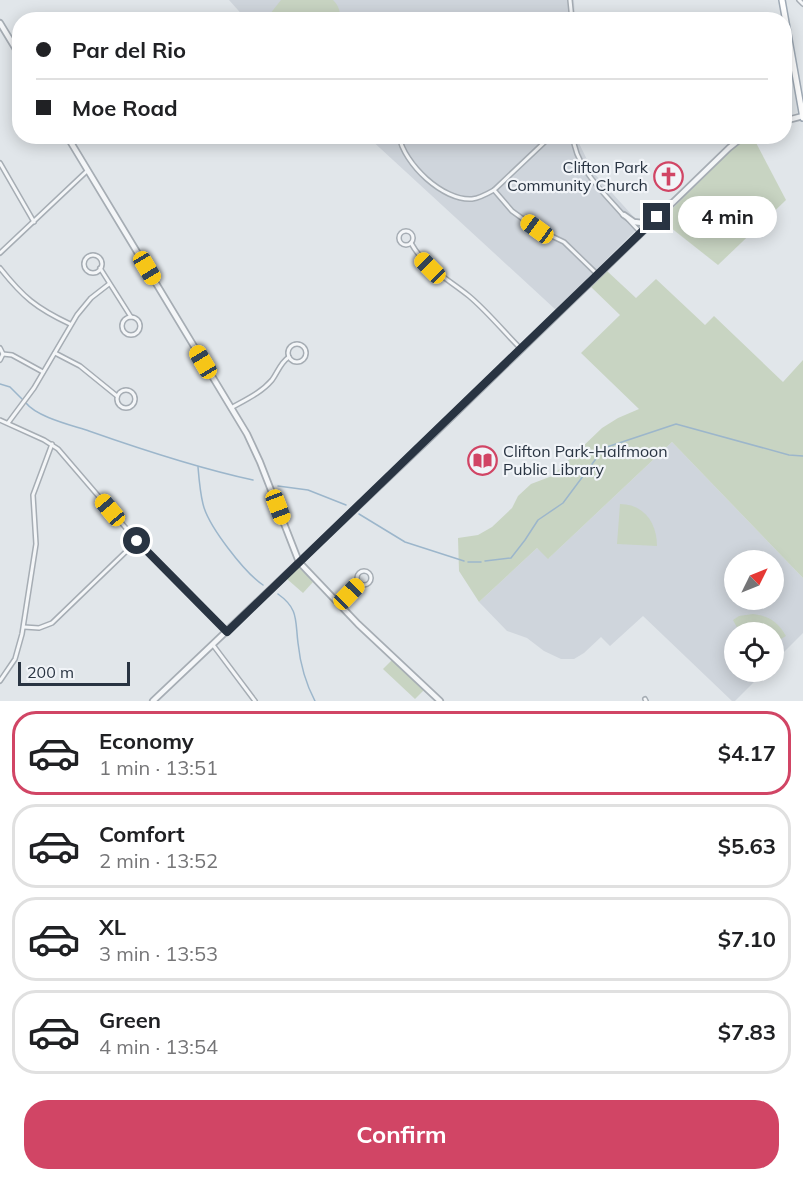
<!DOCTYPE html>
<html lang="en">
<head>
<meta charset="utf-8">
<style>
  body { margin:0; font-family:Mulish,sans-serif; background:#f2f2f2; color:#202124; height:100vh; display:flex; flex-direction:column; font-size:22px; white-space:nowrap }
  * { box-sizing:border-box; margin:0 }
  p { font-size:20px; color:#757577 }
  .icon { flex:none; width:33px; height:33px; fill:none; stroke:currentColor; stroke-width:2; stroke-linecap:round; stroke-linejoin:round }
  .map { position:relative; height:701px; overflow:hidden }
  .side { display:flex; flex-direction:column; background:#fff; flex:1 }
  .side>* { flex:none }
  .top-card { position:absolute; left:12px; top:12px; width:780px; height:132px; border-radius:24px; box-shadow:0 3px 15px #0003; display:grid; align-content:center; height:132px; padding:0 24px; background:#fff }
  .needle { width:39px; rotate:47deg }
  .controls { position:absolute; left:724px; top:550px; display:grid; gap:12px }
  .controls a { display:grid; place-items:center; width:60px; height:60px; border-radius:50%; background:#fff; box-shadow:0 3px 15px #0003; font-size:30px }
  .scale { position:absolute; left:18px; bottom:15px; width:112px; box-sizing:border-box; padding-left:6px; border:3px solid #293442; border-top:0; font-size:16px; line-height:21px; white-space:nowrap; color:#293442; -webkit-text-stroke:4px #f1f4f8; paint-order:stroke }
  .end { position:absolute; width:27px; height:27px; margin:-14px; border:8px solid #293442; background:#fff; box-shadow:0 0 0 3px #fff }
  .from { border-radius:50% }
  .bubble { position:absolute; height:42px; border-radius:21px; background:#fff; box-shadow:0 3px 15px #0003; font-size:20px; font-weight:700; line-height:42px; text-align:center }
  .car { position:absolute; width:18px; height:36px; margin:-18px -9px; border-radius:8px; box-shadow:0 0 4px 2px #0007; background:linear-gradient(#f5c518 24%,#345 0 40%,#f5c518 0 76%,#345 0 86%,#f5c518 0) }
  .top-card b { display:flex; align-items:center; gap:21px; height:57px; font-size:22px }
  .top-card b+b { border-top:2px solid #e0e0e0 }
  .top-card i { width:15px; height:15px; background:#202124 }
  ul { padding:10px 0 0; list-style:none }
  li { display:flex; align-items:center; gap:18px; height:84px; margin:0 12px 9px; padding:0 12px; border:3px solid #e0e0e0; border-radius:24px }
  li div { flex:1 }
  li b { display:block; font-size:22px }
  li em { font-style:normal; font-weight:700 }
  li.current { border-color:#d14565 }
  li>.icon { width:54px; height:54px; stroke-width:1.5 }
  .button { display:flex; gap:12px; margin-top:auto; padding:12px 24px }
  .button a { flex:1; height:69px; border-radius:24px; background:#d14565; color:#fff; font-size:24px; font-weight:700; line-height:69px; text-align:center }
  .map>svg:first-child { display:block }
</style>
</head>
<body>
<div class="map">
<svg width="803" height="701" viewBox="0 0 803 701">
  <rect width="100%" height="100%" fill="#e1e6ea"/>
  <g fill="#cfd5dc" fill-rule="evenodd">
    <polygon points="229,0 574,0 575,19 246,19"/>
    <polygon points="368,137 576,137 593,172 641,225 556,310"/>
    <path d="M672,442L803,578V633L774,662V633H735V672H764L735,701H732L643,616L610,646L601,637L584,653L574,659H561L544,651L527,638L507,631L479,602L537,548L549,558ZM735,561H774V600H735Z"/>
  </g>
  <g fill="#c8d4c2">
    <path d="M281,0H333C338,5 342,12 338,20L270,19V14Z"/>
    <polygon points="751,137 753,137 786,200 718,265 661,220 733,148"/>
    <polygon points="607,271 636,298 656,279 705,325 714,316 783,382 803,360 803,578 672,442 548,559 537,548 479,602 459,571 458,538 478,535 492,527 512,508 518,496 531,484 552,476 602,428 618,418 639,409 581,353 620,315 591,287"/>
    <path d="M620,504C644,504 657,523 657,546L617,544Z"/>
    <polygon points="299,566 313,582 303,593 287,579"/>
    <path d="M753,614C769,616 778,622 786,636L774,643V633H740L733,620L739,616Z"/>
    <polygon points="393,659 424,690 415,699 383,669"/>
  </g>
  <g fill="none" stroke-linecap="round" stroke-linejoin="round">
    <g stroke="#9cb6cb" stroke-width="1.5">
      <polyline points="0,384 10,387 22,399"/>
      <path d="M26,403C37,417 71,425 89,431C143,450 197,468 253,480"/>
      <path d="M198,467C199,479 200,492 203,504C208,526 245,573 263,585"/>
      <polyline points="278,486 308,490 346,505"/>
      <polyline points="359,514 405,542 464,561"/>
      <polyline points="485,561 511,558 525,540 538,520 563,503 604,448 676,424 789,455 803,456"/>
      <polyline points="468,562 481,562"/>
      <path d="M278,594C299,609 295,620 298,643C300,662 306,684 315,701"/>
    </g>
    <defs>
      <g id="minor">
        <polyline points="570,0 572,20"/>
        <polyline points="799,0 803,4"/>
        <path d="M399,136C404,164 443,201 472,199C480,198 487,194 494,190"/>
        <polyline points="551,136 494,190 512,211 537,229 564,242 598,275"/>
        <path d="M573,136C575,167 604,193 623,215"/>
        <polyline points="0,163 34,222"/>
        <polyline points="628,219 641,233"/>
        <circle cx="406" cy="238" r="7"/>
        <path d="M411,243C424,267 448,279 469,296C488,312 504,332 521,349"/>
        <polyline points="0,253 87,171"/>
        <circle cx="93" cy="264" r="9"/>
        <path d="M0,268C23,297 36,308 70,324"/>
        <polyline points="100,268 131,317"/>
        <circle cx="131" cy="326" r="9"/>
        <circle cx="297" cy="353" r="9"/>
        <polyline points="0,348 3,354 0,360"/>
        <polyline points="55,353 80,366 117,396"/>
        <polyline points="3,354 12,355 43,372"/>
        <circle cx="126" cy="399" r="9"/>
        <path d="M231,408C245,400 261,393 272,380C278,372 280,363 289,357"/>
        <polyline points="0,420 44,440 58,449 137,541 227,631"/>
        <polyline points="8,423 34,388 77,315 91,298 109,284"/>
        <circle cx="364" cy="578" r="7"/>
        <polyline points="339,605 360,583"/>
        <polyline points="24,627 39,628 52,623 137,541"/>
        <polyline points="213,645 255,701"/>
        <polyline points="0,681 15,659 22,634 36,544 33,495 52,444"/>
        <polyline points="645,699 646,701"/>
      </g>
      <g id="tertiary">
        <polyline points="0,23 20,56"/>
        <polyline points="784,121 803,116"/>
        <polyline points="67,136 247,434 260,462 299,562 358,624 440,701"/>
        <polyline points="624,215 634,222 643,223 660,209 669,204"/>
        <polyline points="153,701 435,433 729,148 744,136"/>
      </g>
      <polyline id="primary" points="782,0 803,118"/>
    </defs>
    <use href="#minor" stroke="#a6adb4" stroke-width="6"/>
    <use href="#tertiary" stroke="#a6adb4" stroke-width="8"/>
    <use href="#primary" stroke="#a0abb6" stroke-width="8"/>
    <use href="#minor" stroke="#f4f6f8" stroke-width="3"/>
    <use href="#tertiary" stroke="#f4f6f8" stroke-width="4.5"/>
    <use href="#primary" stroke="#fff" stroke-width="5"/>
  </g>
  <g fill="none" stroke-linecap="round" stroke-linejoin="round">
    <polyline stroke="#293442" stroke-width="8" points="137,541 227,632 657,217"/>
  </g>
  <defs>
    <symbol id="church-ring" viewBox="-11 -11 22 22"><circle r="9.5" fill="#f1f4f8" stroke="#d14565" stroke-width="1.5"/><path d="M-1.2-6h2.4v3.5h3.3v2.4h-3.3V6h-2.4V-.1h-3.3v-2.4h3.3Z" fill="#d14565"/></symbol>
    <symbol id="library-ring" viewBox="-11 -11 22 22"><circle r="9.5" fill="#f1f4f8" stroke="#d14565" stroke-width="1.5"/><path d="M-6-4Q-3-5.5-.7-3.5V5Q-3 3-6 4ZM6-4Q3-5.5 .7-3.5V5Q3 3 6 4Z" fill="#d14565"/></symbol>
  </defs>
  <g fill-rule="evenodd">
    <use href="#church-ring" x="652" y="160" width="33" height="33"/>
    <use href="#library-ring" x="466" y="444" width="33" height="33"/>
  </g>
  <g text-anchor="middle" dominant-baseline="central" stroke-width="4.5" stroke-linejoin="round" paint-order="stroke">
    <g font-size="16" fill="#293442" stroke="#f1f4f8" text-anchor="end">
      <text x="648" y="167">Clifton Park<tspan x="648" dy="18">Community Church</tspan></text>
      <text x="503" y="451" text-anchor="start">Clifton Park-Halfmoon<tspan x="503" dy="18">Public Library</tspan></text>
    </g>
  </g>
</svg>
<div class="controls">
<a><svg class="needle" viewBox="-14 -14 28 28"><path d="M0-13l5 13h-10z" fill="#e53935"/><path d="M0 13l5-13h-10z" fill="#757577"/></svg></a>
<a><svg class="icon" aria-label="locate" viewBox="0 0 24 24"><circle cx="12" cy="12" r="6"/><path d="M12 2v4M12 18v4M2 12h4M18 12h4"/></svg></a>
</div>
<div class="scale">200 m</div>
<i class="end from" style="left:137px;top:541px"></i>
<i class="end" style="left:657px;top:217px"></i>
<div class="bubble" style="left:678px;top:196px;width:99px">4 min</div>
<i class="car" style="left:537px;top:229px;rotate:306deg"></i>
<i class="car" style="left:147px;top:268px;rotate:149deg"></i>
<i class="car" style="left:430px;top:268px;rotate:315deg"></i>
<i class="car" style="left:203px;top:362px;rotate:329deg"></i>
<i class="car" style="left:278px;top:507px;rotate:159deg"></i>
<i class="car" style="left:110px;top:510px;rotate:320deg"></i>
<i class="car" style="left:349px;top:594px;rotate:44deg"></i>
<div class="top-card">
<b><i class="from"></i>Par del Rio</b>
<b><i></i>Moe Road</b>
</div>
</div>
<section class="side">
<ul>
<li class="current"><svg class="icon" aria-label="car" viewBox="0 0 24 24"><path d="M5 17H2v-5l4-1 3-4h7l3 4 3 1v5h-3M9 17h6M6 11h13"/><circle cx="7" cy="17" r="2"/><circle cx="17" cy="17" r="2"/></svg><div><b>Economy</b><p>1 min · 13:51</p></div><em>$4.17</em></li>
<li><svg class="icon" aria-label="car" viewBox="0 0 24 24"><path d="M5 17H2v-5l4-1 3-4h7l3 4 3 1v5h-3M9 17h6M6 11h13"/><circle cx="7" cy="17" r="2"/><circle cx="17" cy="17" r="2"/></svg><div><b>Comfort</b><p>2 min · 13:52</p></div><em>$5.63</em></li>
<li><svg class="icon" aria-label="car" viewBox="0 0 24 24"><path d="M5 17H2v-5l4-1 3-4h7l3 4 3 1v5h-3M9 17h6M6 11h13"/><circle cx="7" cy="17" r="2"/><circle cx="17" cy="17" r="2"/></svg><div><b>XL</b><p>3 min · 13:53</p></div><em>$7.10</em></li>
<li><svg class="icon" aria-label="car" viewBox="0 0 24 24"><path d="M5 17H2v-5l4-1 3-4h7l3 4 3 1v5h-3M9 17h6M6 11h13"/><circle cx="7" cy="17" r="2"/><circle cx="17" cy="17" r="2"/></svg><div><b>Green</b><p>4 min · 13:54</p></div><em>$7.83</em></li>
</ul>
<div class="button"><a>Confirm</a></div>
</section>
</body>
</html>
